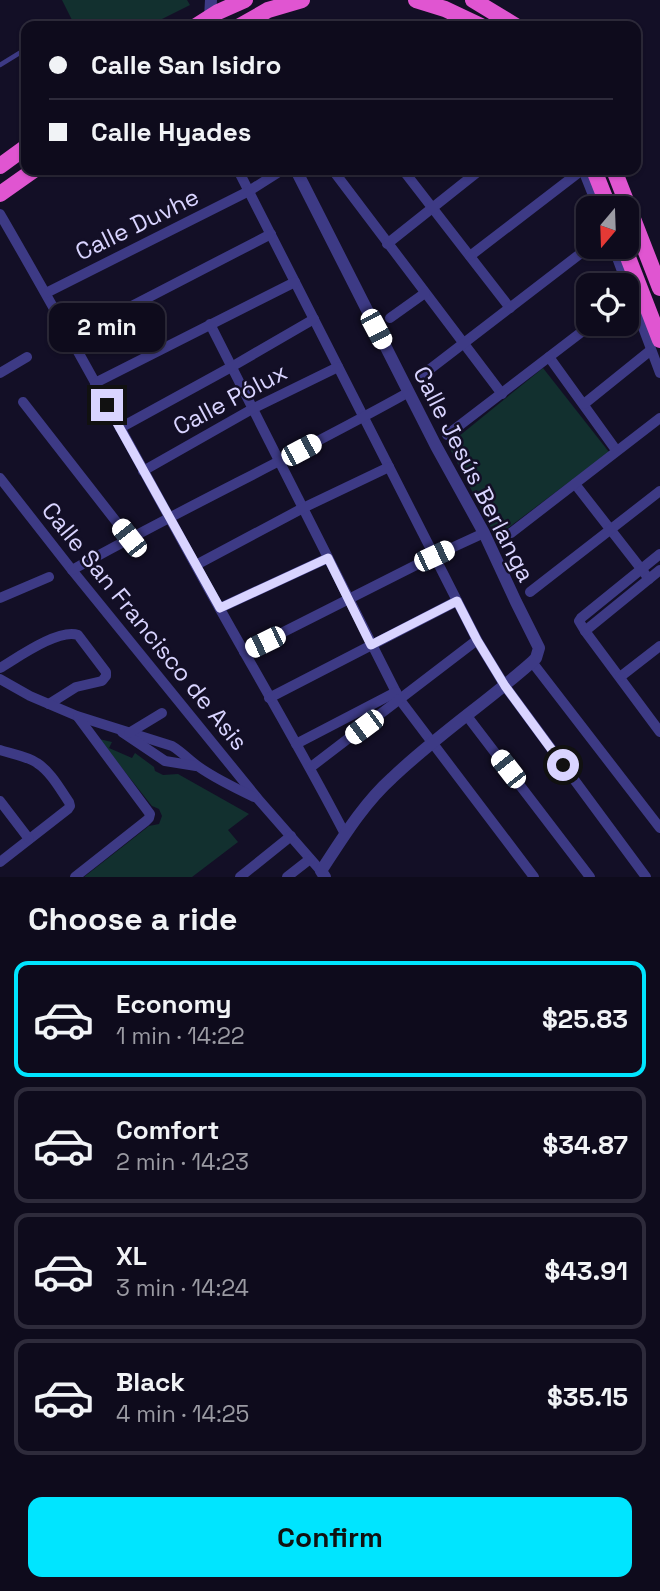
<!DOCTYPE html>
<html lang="en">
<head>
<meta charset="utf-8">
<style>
  body { margin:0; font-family:"Space Grotesk",sans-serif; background:#1c1929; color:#f1f3f6; height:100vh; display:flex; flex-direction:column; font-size:26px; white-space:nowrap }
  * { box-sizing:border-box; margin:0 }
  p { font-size:23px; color:#9b9ba3 }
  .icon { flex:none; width:38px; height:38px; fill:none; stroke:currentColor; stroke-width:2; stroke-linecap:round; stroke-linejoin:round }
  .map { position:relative; height:877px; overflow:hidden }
  .side { display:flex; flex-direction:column; background:#0e0b1c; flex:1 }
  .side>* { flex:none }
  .hud { position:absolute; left:21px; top:21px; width:620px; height:154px; border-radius:14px; box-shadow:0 2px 5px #0004,0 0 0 2px #2e2b3b; display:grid; align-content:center; height:154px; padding:0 28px; background:#0e0b1c }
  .needle { width:46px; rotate:199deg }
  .controls { position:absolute; left:576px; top:196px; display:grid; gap:14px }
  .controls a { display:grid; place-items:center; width:63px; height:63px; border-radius:14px; background:#0e0b1c; box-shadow:0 2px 5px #0004,0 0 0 2px #2e2b3b; font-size:35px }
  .end { position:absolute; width:32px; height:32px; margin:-16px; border:9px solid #d9d4ff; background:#111; box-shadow:0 0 0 4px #111 }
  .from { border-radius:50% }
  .bubble { position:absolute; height:49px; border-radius:14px; background:#0e0b1c; box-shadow:0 2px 5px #0004,0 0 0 2px #2e2b3b; font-size:23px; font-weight:800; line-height:49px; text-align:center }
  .car { position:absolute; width:21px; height:42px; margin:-21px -10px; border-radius:9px; box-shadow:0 0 5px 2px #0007; background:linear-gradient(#fff 24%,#345 0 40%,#fff 0 76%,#345 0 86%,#fff 0) }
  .hud b { display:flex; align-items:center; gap:24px; height:66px; font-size:26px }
  .hud b+b { border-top:2px solid #2e2b3b }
  .hud i { width:18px; height:18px; background:#f1f3f6 }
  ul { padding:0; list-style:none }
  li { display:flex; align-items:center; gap:21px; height:116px; margin:0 14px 10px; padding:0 14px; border:4px solid #2e2b3b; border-radius:14px }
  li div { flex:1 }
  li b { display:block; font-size:26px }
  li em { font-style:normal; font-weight:800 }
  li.active { border-color:#00e5ff }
  li>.icon { width:63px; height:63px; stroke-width:1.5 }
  h2 { padding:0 28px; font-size:32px; line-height:84px }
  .button { display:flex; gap:14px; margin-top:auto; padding:14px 28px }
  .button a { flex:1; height:80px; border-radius:14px; background:#00e5ff; color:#111; font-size:28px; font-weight:800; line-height:80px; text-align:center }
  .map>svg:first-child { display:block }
</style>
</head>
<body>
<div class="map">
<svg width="660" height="877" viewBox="0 0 660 877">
  <rect width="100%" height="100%" fill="#130f26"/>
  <g fill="#12302f">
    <polygon points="62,0 187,0 190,5 148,26 75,26"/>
    <polygon points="543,368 609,452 496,537 448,445"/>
    <polygon points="99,739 112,742 109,748 132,758 135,753 154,767 155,771 163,775 178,774 249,814 228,830 238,842 192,877 84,877 149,826 159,824 162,816 159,809 152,806"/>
  </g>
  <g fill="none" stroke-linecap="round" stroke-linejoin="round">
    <polyline stroke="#3d3a85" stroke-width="4.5" points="0,65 26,49"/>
    <g stroke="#3d3a85" stroke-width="10">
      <polyline points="238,170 477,640 505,686 646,877"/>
      <polyline points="403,170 510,308"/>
      <polyline points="583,170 598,208"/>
      <polyline points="335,173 502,394"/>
      <path d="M0,214C71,336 138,461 206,584C252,667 301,749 345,834"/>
      <polyline points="387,244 480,170"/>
      <polyline points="613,247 660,373"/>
      <polyline points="470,256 582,170"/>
      <polyline points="46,293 249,191 282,170"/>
      <polyline points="390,318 425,293"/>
      <polyline points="210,324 400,700 534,877"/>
      <polyline points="70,338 271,234"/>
      <polyline points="549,357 616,450"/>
      <polyline points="0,373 27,357"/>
      <polyline points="421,376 589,247"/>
      <polyline points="95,383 295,282"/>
      <polyline points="23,402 129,538"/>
      <polyline points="584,404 651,350"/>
      <polyline points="120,428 233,366 314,319"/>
      <polyline points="447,435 592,324"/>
      <polyline points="143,471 254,408 338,367"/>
      <polyline points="0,478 72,570 258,799 321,871"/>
      <polyline points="575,484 649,579"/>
      <polyline points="511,533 660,418"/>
      <polyline points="660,554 581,618 579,621 585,631 660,732"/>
      <polyline points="196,565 303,508 389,467"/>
      <path d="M72,570C183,508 298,454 409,392"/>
      <polyline points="530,592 660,491"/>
      <polyline points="0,598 49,577"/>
      <polyline points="220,608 328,558"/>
      <polyline points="585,631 660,570"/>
      <polyline points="244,652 434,556 484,533"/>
      <polyline points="532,662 660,828"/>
      <path d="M0,668C17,658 59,628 78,635L106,672V676L102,681L76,687L49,704"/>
      <polyline points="620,677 660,646"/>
      <path d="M0,679L30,696L77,716L172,746C182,752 189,760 199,767C216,779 235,788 254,797"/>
      <polyline points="269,698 457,601"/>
      <polyline points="467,716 590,877"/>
      <polyline points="122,732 165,761 196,766"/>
      <polyline points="129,733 162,713"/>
      <polyline points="296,744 396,692"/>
      <path d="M0,750C12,754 27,756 37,763C51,772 60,789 69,802L70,806L68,809L0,862"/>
      <polyline points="311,767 477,640"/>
      <polyline points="0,801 29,839"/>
      <polyline points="75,877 146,821 149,818 150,814 78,717"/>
      <polyline points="240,877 291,836"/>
      <polyline points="287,877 310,859"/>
    </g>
    <g stroke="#3d3a85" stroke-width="12">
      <polyline points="210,18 211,0"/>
      <path d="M296,170L436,446L484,533L516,602L539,648L536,658L532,662C487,702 436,736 392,778C363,804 342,839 321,871L325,877"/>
    </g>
    <g stroke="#e055d1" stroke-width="16">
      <polyline points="416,0 445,9 481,26"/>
      <polyline points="473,0 516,26"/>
      <polyline points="196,26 218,12 245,0"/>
      <polyline points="240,26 268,10 302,0"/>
      <polyline points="0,166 26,147"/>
      <polyline points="594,170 609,208"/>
      <polyline points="614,170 660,288"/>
      <polyline points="0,194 34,170"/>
      <polyline points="624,247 660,340"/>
    </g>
  </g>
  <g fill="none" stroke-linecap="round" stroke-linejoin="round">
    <polyline stroke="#d9d4ff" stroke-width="9" points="107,405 220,608 328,558 371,645 457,601 477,640 505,686 563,765"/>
  </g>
  <g text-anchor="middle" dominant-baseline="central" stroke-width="5" stroke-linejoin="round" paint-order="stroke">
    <g font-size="24" fill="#d9d4ff" stroke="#130f26">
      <text transform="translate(137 224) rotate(-26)">Calle Duvhe</text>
      <text transform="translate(230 399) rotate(-28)">Calle Pólux</text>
      <text transform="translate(474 474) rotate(63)">Calle Jesús Berlanga</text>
      <text transform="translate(145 626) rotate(51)">Calle San Francisco de Asis</text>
    </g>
  </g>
</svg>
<div class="controls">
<a><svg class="needle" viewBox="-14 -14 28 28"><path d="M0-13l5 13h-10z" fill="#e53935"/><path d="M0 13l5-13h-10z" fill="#9b9ba3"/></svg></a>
<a><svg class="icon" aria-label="locate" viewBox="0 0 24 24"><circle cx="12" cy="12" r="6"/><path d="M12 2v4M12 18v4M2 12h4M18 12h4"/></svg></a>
</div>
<i class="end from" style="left:563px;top:765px"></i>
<i class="end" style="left:107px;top:405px"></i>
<div class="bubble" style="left:49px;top:303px;width:116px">2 min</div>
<i class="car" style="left:376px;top:329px;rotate:152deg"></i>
<i class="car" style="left:301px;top:450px;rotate:62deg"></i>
<i class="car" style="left:129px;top:538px;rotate:322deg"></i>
<i class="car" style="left:434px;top:556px;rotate:65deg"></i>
<i class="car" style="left:265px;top:642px;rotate:244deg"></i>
<i class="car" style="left:364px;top:727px;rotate:233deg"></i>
<i class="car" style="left:508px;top:769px;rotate:322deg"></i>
<div class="hud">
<b><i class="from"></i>Calle San Isidro</b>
<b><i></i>Calle Hyades</b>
</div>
</div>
<section class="side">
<h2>Choose a ride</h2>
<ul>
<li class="active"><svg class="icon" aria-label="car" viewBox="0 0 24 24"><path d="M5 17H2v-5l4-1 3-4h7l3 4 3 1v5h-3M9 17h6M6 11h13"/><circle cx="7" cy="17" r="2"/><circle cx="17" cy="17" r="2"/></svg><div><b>Economy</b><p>1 min · 14:22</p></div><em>$25.83</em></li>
<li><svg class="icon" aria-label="car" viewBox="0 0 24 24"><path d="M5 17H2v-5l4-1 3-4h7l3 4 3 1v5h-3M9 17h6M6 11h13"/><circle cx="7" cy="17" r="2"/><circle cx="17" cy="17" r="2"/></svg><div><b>Comfort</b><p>2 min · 14:23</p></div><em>$34.87</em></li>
<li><svg class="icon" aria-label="car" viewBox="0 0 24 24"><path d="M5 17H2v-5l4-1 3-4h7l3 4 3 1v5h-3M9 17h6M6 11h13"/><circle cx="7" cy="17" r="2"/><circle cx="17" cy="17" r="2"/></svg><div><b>XL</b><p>3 min · 14:24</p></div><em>$43.91</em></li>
<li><svg class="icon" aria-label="car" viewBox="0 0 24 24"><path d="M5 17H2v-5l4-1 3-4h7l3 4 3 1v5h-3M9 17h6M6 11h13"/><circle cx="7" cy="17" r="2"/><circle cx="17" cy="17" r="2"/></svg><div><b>Black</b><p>4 min · 14:25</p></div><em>$35.15</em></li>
</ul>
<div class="button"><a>Confirm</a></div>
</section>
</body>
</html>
